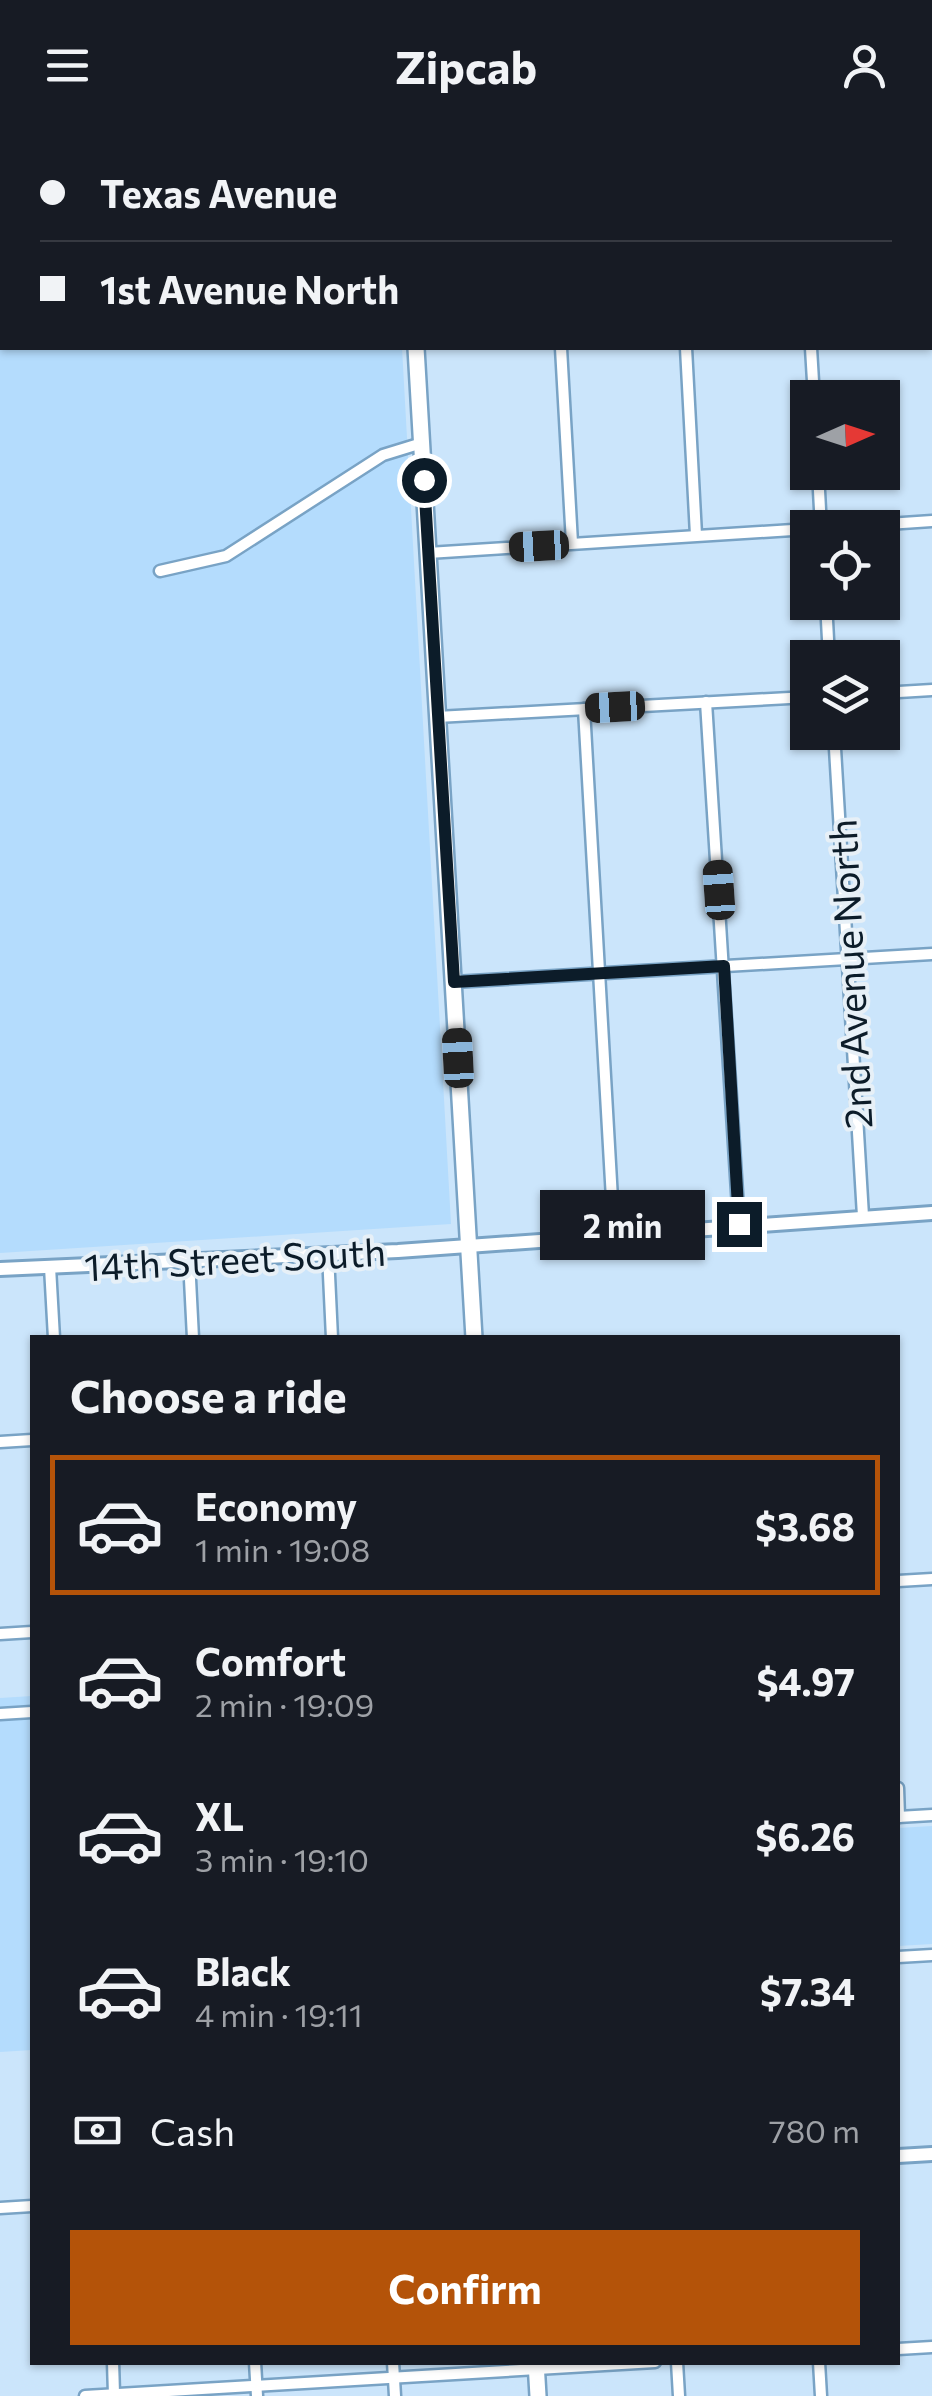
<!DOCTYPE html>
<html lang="en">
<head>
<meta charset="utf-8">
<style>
  body { margin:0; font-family:Commissioner,sans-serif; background:#20242c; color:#f1f3f6; height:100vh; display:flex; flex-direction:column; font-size:38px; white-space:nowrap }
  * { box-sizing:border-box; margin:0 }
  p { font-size:32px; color:#9ea1a6 }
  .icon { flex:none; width:55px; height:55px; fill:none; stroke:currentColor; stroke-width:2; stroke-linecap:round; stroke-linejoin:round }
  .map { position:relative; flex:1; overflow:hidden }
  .sheet { position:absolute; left:30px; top:1205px; width:870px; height:1030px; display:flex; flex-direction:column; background:#171b24; border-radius:0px; box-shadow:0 2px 8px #0004 }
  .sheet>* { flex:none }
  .guide { position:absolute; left:0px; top:0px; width:932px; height:220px; box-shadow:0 2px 8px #0004; display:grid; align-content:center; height:220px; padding:0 40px; background:#171b24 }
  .needle { width:65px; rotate:87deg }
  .buttons { position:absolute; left:790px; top:250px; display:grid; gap:20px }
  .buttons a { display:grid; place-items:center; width:110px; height:110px; border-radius:0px; background:#171b24; box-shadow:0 2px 8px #0004; font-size:50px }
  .end { position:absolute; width:45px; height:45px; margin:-22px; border:12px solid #0c1c29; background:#fff; box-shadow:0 0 0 5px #fff }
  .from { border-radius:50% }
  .bubble { position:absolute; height:70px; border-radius:0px; background:#171b24; box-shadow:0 2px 8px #0004; font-size:32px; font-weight:700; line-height:70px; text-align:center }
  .car { position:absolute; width:30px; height:60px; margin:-30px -15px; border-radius:12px; box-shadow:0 0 8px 2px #0007; background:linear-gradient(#222 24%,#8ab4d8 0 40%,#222 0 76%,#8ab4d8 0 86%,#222 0) }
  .guide b { display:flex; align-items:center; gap:35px; height:95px; font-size:38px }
  .guide b+b { border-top:2px solid #363941 }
  .guide i { width:25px; height:25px; background:#f1f3f6 }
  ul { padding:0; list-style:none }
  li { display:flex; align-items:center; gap:30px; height:140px; margin:0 20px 15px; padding:0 20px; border:5px solid transparent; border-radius:0px }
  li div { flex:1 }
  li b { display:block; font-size:38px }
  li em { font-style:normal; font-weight:700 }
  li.on { border-color:#b45309 }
  li>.icon { width:90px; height:90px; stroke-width:1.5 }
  h2 { padding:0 40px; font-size:45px; line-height:120px }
  .pay { display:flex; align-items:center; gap:25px; height:110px; padding:0 40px; font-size:38px }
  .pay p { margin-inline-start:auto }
  .primary-button { display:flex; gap:20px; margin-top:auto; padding:20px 40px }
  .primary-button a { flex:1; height:115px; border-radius:0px; background:#b45309; color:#fff; font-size:40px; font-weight:700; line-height:115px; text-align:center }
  header { display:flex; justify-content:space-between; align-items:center; height:130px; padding:0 40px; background:#171b24; font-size:45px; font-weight:700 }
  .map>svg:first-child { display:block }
</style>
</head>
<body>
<header><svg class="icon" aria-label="menu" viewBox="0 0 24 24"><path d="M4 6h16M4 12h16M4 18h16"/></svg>Zipcab<svg class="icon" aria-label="person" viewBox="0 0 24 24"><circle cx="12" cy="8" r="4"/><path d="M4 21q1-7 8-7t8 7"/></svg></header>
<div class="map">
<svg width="932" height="2266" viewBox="0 0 932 2266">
  <rect width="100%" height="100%" fill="#cbe5fb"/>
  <g fill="#b4dcfd">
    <polygon points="0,0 389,0 2,2 2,218 402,218 451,1094 0,1123"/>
    <polygon points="32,1566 32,1920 0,1922 0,1568"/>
    <polygon points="932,1696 932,1814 898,1816 898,1698"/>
  </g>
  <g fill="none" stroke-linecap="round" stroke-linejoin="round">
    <defs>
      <g id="minor">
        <polyline points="674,0 674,2"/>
        <polyline points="799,0 799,2"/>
        <polyline points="924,0 924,2"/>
        <polyline points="822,2 862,0"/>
        <polyline points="930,107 932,143"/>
        <polyline points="561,218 572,413"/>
        <polyline points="686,218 696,405"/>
        <polyline points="811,218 814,268"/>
        <polyline points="818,342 821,398"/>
        <polyline points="829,398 932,391"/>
        <polyline points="428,423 808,399"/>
        <polyline points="160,441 226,426 383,325 422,313"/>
        <polyline points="826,472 829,528"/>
        <polyline points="882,563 932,560"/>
        <polyline points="706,572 739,1094"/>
        <polyline points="584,579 614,1104"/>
        <polyline points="437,587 808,567"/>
        <polyline points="834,602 863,1086"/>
        <polyline points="454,852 932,824"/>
        <polyline points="328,1124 332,1208"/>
        <polyline points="189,1130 193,1208"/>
        <polyline points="50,1137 54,1208"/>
        <polyline points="0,1312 32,1310"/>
        <polyline points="898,1451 932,1449"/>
        <polyline points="0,1504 32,1502"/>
        <polyline points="0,1584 32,1582"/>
        <polyline points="898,1658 899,1687"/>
        <polyline points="898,1687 932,1685"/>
        <polyline points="898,1827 932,1825"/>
        <polyline points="0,2078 32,2076"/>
        <polyline points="898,2219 932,2217"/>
        <polyline points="113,2232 114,2264"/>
        <polyline points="255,2232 257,2266"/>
        <polyline points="393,2232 395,2266"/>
        <polyline points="677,2232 679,2266"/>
        <polyline points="819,2232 821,2266"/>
        <polyline points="85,2266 655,2232"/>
      </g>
      <g id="tertiary">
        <polyline points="0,1139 398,1121 932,1083"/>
        <polyline points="898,2026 932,2024"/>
      </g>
      <g id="secondary">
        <polyline points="404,0 405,2"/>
        <polyline points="416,218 474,1208"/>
        <polyline points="536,2232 538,2266"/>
      </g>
    </defs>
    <use href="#minor" stroke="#79a3c5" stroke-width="15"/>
    <use href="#tertiary" stroke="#79a3c5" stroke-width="18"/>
    <use href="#secondary" stroke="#79a3c5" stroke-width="20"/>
    <use href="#minor" stroke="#fff" stroke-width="10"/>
    <use href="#tertiary" stroke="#fff" stroke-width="12"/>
    <use href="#secondary" stroke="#fff" stroke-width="15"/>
  </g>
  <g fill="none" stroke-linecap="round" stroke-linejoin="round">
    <polyline stroke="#0c1c29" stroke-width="12" points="424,350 454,852 724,836 739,1094"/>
  </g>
  <g text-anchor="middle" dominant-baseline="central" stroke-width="8" stroke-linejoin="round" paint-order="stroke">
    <g font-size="38" fill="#0c1c29" stroke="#e7f0f7">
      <text transform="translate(849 844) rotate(-93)">2nd Avenue North</text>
      <text transform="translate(235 1128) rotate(-3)">14th Street South</text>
    </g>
  </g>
</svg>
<div class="buttons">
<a><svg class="needle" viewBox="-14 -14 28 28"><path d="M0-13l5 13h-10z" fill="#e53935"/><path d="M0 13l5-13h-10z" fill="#9ea1a6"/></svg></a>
<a><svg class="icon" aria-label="locate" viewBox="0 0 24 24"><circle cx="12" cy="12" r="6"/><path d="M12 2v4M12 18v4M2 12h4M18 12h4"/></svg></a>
<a><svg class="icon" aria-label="layers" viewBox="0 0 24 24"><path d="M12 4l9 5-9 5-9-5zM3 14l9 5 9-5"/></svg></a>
</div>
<i class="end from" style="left:424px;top:350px"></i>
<i class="end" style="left:739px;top:1094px"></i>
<div class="bubble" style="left:540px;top:1060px;width:165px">2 min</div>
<i class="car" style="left:539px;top:416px;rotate:267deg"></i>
<i class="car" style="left:615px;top:577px;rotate:267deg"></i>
<i class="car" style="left:719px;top:760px;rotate:356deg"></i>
<i class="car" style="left:458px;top:928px;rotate:357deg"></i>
<div class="guide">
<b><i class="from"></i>Texas Avenue</b>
<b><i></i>1st Avenue North</b>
</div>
<section class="sheet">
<h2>Choose a ride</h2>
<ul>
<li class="on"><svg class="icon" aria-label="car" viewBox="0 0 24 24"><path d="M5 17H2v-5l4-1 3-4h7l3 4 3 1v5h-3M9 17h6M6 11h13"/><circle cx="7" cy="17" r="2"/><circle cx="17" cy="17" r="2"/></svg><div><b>Economy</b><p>1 min · 19:08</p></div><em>$3.68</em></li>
<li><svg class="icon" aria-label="car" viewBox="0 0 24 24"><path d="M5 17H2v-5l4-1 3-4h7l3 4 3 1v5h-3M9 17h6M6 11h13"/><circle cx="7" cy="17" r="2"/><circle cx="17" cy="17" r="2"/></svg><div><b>Comfort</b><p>2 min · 19:09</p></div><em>$4.97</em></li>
<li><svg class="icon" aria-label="car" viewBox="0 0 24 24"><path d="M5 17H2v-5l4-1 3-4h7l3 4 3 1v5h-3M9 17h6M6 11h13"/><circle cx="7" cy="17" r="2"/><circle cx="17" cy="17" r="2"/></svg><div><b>XL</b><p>3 min · 19:10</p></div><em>$6.26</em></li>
<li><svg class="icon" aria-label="car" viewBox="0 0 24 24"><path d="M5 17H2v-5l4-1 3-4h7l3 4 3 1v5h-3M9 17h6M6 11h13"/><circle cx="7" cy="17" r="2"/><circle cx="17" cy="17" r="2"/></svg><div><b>Black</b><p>4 min · 19:11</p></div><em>$7.34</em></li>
</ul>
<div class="pay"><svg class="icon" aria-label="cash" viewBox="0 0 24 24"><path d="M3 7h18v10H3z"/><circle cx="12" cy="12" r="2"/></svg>Cash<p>780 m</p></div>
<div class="primary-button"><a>Confirm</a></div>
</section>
</div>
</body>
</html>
